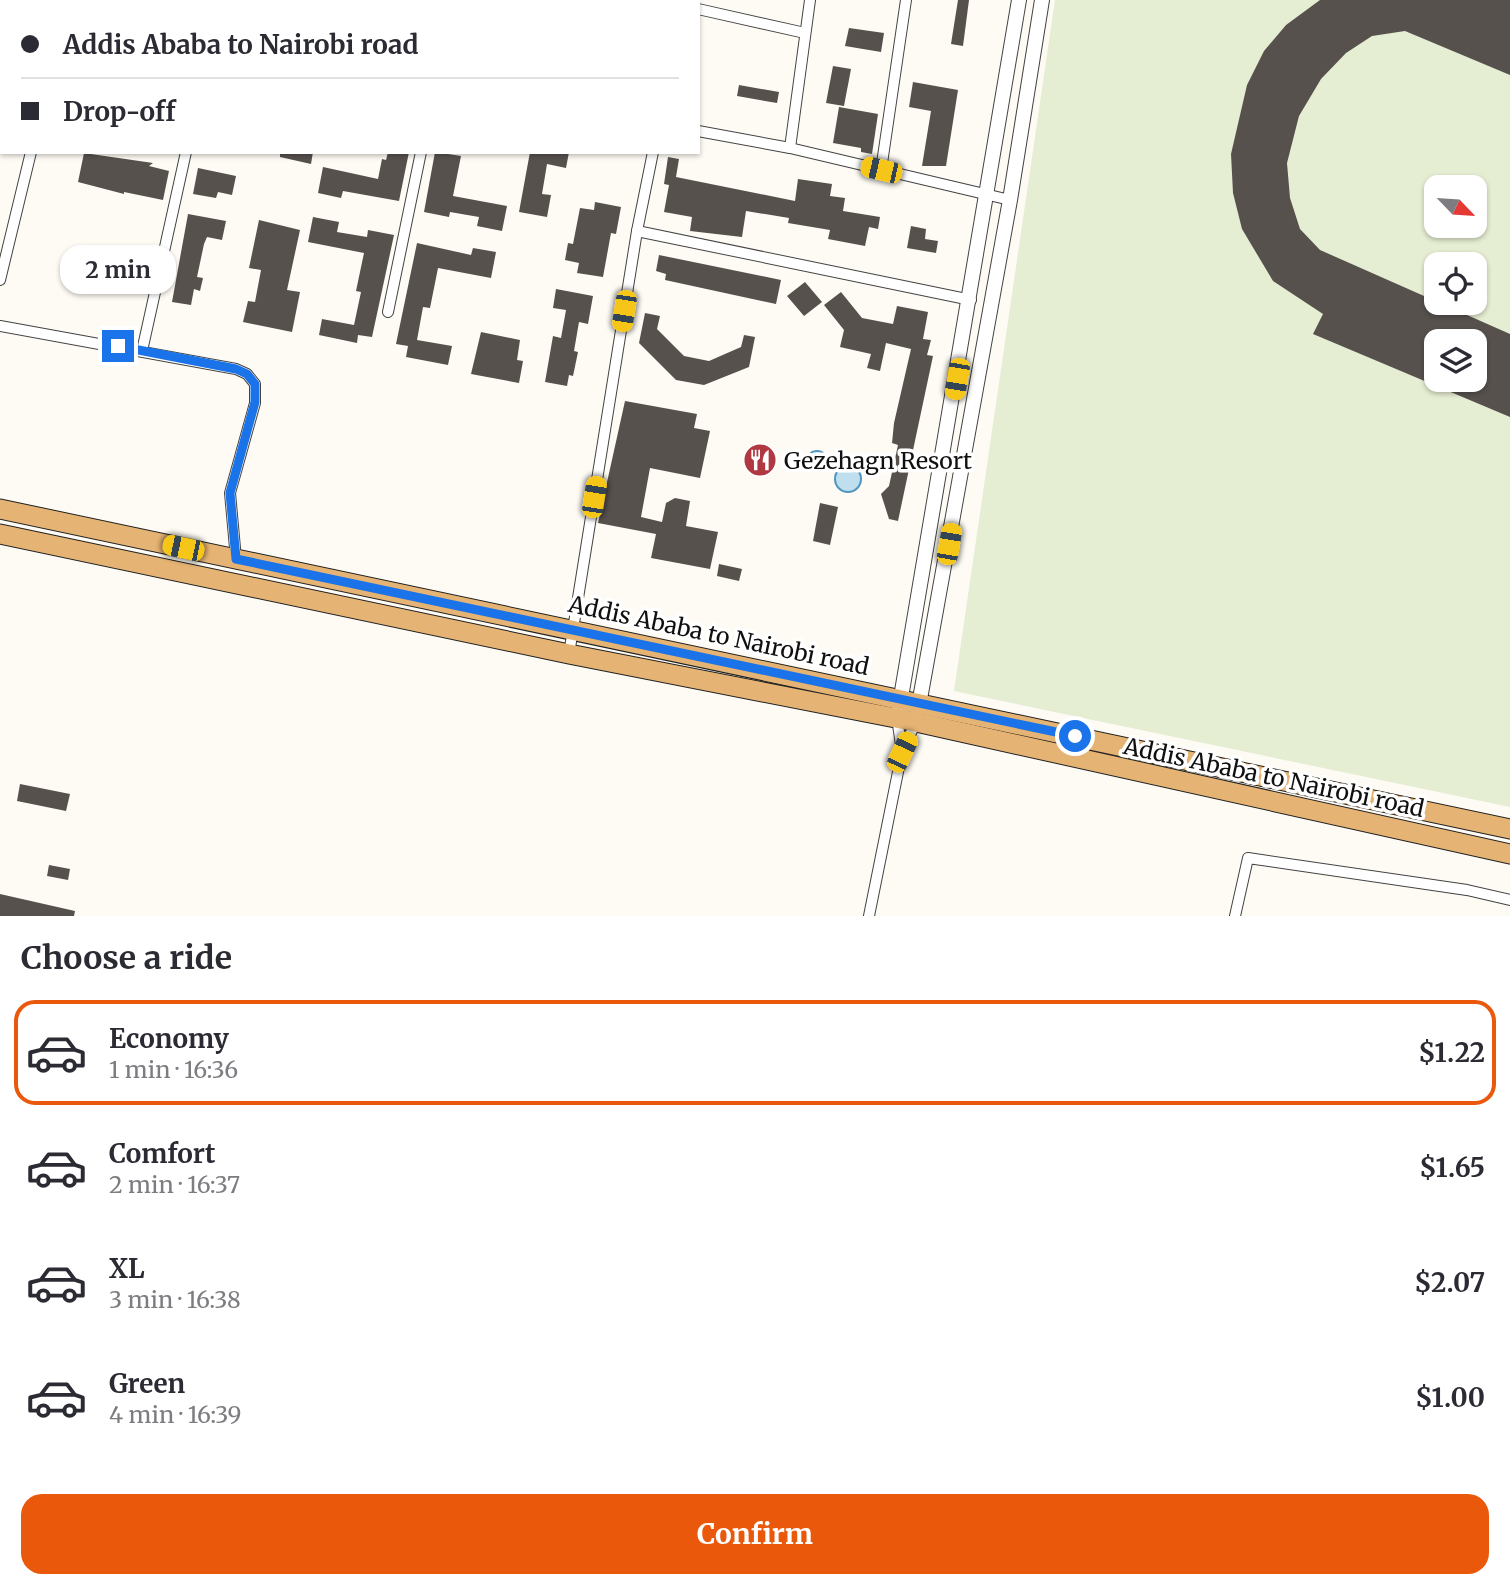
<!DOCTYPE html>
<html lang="en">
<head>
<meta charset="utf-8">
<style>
  body { margin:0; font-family:Merriweather,serif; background:#f7f7f7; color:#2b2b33; height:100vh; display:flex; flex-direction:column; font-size:26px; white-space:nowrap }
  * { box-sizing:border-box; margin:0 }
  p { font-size:23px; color:#7c7c81 }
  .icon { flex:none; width:38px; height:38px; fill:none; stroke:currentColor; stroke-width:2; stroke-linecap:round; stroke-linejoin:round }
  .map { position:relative; height:916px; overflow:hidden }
  .side { display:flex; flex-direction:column; background:#fff; flex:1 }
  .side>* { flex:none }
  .hud { position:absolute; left:0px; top:0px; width:700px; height:154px; box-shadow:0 2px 5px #0004; display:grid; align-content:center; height:154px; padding:0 21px; background:#fff }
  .needle { width:46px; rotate:115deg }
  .fabs { position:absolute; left:1424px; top:175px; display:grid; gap:14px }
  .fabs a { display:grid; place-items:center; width:63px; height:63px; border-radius:14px; background:#fff; box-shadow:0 2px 5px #0004; font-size:35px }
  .end { position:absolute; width:32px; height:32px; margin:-16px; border:9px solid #1a73e8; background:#fff; box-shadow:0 0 0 4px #fff }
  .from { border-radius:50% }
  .bubble { position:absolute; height:49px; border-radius:21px; background:#fff; box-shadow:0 2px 5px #0004; font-size:23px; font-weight:700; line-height:49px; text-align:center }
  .car { position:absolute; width:21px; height:42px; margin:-21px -10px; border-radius:9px; box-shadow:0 0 5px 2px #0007; background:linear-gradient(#f5c518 24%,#345 0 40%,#f5c518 0 76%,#345 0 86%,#f5c518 0) }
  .hud b { display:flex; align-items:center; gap:24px; height:66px; font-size:26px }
  .hud b+b { border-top:2px solid #e1e1e2 }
  .hud i { width:18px; height:18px; background:#2b2b33 }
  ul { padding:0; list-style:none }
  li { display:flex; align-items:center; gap:21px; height:105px; margin:0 14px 10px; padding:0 7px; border:4px solid transparent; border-radius:21px }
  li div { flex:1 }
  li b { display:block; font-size:26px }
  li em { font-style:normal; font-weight:700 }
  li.selected { border-color:#ea580c }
  li>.icon { width:63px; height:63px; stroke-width:1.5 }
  h2 { padding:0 21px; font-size:32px; line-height:84px }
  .primary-button { display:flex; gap:14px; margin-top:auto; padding:14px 21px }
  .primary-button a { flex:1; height:80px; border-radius:21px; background:#ea580c; color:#fff; font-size:28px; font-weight:700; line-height:80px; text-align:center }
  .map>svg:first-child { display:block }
</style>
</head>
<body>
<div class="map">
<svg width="1510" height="916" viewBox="0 0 1510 916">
  <rect width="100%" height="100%" fill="#fefbf4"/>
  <g fill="#e5edd2" fill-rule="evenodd">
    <polygon points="0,0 75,0 2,2 0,69"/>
    <path d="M1055,0H1510V807L954,691ZM1437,187H1475V226H1437ZM1437,264H1475V303H1437ZM1437,341H1475V380H1437Z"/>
  </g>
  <g fill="#bfdfef" stroke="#4f95bd" stroke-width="2">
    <circle cx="817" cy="461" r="10"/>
    <circle cx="848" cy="479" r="13"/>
  </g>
  <g fill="#57514e" fill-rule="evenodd">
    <polygon points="958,0 969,0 963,46 951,44"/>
    <path d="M1320,0H1510V75L1405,31L1372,36L1346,53L1321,79L1299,116L1287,163L1290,198L1300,229L1320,250L1510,334V417L1313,334L1323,314L1273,281L1242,229L1233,193L1231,154L1247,85L1264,51L1286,25ZM1437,341H1475V380H1437Z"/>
    <polygon points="849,28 884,33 881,52 845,46"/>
    <polygon points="833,66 851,69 844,106 826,103"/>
    <polygon points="913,82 958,90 946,166 922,166 931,111 909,107"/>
    <polygon points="739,85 779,92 777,103 737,96"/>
    <polygon points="839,107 878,114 872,154 861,152 861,148 833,143"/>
    <polygon points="280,152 313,152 311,164 280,157"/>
    <polygon points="388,152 409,152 399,201 343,191 341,198 318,193 323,167 378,179 382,159 386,160"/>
    <polygon points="435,152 461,156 453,196 507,206 502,231 477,226 479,217 450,212 449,217 424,212"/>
    <polygon points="530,152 569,152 566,168 547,164 542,194 551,195 547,217 519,212"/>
    <polygon points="84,153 153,163 149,166 169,171 163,200 124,192 124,194 78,182"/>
    <polygon points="668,157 679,159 676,177 795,201 798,179 832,184 830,196 845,198 843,211 880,217 878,229 869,227 865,246 828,239 830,230 788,223 789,218 746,211 742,237 690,231 692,217 664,212 669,185 664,184"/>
    <polygon points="198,168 236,176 232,195 218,192 216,198 193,194"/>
    <polygon points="595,202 621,207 616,234 611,233 603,277 577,273 579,263 565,260 568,243 573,244 580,208 594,210"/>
    <polygon points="188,214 226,221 222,240 207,237 204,244 197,277 203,278 200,291 194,289 191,305 172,302"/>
    <polygon points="313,217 339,222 337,232 367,237 368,230 394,235 372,337 358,335 357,343 319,335 322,319 354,325 361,292 356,291 364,253 308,242"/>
    <polygon points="259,220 300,230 287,290 300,292 292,332 243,322 248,301 255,302 261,270 249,268"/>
    <polygon points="911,226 926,229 925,239 938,241 936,253 907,248"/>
    <polygon points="417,243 471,255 473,248 496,252 491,278 438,268 430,308 423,307 417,340 452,346 448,365 406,357 408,346 396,344"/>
    <polygon points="659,255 781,280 776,304 665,280 666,274 656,271"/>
    <polygon points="805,282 822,302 804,316 787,296"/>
    <polygon points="556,289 593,296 588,324 579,322 574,351 578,352 573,376 569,375 567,386 545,382 553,336 561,338 566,310 553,308"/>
    <polygon points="841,292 862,318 893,324 897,306 928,312 923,339 931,340 927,355 933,356 898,521 889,519 881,494 889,486 898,445 892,443 894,423 911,349 886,343 880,371 867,368 871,354 840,347 844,330 824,305"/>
    <polygon points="645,313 660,316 657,329 684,356 709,361 741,347 744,335 755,337 749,367 704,385 676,380 639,343"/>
    <polygon points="481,332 520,340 517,360 523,361 519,383 471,374"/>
    <polygon points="625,401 697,414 694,428 710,431 700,478 650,468 641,517 662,522 666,503 675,498 690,501 686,526 718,532 710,569 651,558 656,534 598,523"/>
    <polygon points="820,503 838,507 830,545 813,541"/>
    <polygon points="719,564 742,569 739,581 717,576"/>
    <polygon points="20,784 70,794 66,811 17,801"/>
    <polygon points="49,865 70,869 68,880 47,876"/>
    <polygon points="0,894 75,911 74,916 0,916"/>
  </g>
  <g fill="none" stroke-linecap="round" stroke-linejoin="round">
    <defs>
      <g id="minor">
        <polyline points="652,0 661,2"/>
        <polyline points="274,2 276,0"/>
        <polyline points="540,2 540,0"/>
        <polyline points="698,9 805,33"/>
        <polyline points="0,116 2,116"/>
        <polyline points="698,131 790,148 1010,200"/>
        <polyline points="790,148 810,0"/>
        <polyline points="881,170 906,0"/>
        <polyline points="637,231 971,300"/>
        <polyline points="0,280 31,152"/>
        <polyline points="388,312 421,152"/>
        <polyline points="0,326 236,369 247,374 255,384 255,403 230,493 236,559"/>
        <polyline points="142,351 186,152"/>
        <polyline points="569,654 637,231 653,152"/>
        <polyline points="897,718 902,752"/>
        <polyline points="869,916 902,752 916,722"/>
        <polyline points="1235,916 1248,858 1467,890 1510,900"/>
      </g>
      <g id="tertiary">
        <polyline points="899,709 1019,0"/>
        <polyline points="918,710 1010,200 1042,0"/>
      </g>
      <g id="trunk">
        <polyline points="0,509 1510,829"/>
        <polyline points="0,534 569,654 916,722 1510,854"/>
      </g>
    </defs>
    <use href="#minor" stroke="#434343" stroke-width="12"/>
    <use href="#tertiary" stroke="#434343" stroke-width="16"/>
    <use href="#trunk" stroke="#212121" stroke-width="21"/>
    <use href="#minor" stroke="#fff" stroke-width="10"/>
    <use href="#tertiary" stroke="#fff" stroke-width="14"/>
    <use href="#trunk" stroke="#e5b474" stroke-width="19"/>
  </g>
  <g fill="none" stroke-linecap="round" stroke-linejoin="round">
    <polyline stroke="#1a73e8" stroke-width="9" points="118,346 236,369 247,374 255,384 255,402 230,493 236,559 1075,736"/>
  </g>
  <defs>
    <symbol id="restaurant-disc" viewBox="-11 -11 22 22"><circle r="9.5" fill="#af3843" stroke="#fff"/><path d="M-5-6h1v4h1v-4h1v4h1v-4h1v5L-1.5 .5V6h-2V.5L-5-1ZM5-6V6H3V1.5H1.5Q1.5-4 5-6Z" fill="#fff"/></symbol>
  </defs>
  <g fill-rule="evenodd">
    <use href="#restaurant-disc" x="741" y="441" width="38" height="38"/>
  </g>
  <g text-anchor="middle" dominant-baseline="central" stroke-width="7" stroke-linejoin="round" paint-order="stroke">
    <g font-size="23" fill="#101010" stroke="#fff" text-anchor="start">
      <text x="784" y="460">Gezehagn Resort</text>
    </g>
    <g font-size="23" fill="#101010" stroke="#fff">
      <text transform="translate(719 635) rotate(12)">Addis Ababa to Nairobi road</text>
      <text transform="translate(1274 777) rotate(12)">Addis Ababa to Nairobi road</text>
    </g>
  </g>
</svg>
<div class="fabs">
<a><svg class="needle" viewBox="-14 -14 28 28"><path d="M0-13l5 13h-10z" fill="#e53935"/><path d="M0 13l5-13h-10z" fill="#7c7c81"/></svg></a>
<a><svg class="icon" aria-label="locate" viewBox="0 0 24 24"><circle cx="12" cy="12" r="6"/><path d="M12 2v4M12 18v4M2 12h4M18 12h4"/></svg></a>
<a><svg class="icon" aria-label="layers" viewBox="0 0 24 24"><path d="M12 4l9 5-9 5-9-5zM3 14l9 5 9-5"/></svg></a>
</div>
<i class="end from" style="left:1075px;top:736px"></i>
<i class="end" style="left:118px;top:346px"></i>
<div class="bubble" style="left:60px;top:245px;width:116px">2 min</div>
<i class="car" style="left:881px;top:170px;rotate:283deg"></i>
<i class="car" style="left:624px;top:311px;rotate:189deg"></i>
<i class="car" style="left:957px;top:379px;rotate:190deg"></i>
<i class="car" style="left:594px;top:497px;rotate:9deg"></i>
<i class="car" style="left:949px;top:544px;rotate:10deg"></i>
<i class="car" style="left:183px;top:548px;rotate:282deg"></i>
<i class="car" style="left:902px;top:752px;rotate:25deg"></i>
<div class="hud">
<b><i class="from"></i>Addis Ababa to Nairobi road</b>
<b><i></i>Drop-off</b>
</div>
</div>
<section class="side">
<h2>Choose a ride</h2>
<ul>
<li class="selected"><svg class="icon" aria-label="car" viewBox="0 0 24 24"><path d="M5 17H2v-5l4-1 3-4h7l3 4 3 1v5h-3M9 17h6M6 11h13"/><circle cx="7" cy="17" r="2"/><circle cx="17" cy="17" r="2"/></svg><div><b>Economy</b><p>1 min · 16:36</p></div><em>$1.22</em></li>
<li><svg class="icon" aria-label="car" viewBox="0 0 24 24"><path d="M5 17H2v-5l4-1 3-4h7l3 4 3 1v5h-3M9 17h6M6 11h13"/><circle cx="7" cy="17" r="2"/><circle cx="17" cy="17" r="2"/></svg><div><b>Comfort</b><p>2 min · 16:37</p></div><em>$1.65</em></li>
<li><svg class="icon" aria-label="car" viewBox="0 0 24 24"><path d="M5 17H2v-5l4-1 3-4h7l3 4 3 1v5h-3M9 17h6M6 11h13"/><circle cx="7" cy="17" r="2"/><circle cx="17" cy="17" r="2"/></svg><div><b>XL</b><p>3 min · 16:38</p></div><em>$2.07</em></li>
<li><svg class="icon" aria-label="car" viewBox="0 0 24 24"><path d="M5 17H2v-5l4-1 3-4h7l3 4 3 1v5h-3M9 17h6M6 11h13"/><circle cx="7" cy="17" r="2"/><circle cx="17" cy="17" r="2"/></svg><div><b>Green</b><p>4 min · 16:39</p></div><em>$1.00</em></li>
</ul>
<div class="primary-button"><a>Confirm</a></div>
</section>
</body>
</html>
